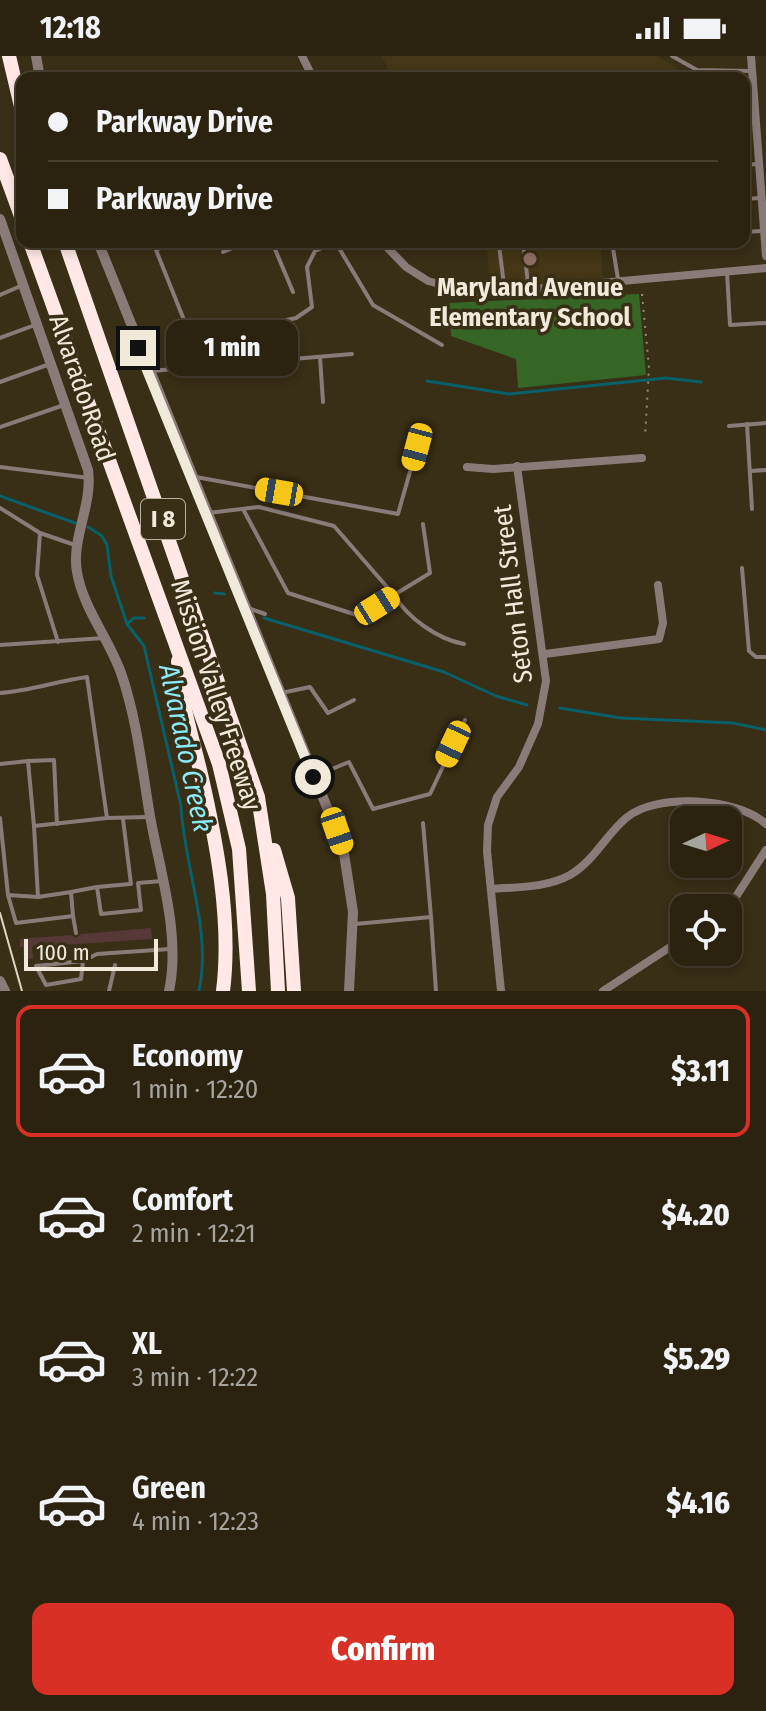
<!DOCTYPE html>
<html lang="en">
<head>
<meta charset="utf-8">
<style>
  body { margin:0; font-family:"Fira Sans Condensed",sans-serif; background:#372f1e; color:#f1f3f6; height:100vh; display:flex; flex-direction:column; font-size:30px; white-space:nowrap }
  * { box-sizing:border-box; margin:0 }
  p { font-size:26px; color:#a6a49f }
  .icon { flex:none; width:44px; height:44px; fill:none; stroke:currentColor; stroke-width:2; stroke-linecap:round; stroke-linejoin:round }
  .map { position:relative; height:935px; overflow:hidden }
  .panel { display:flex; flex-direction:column; background:#2b2210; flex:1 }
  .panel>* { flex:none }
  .hud { position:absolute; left:16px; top:16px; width:734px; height:176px; border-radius:16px; box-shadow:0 4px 12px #0003,0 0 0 2px #473f30; display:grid; align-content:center; height:176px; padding:0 32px; background:#2b2210 }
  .needle { width:52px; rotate:86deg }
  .fabs { position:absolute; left:670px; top:750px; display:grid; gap:16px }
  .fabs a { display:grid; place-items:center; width:72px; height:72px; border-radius:16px; background:#2b2210; box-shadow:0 4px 12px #0003,0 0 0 2px #473f30; font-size:40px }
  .scale { position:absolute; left:24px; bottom:20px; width:134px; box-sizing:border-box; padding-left:8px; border:4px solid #f1eadb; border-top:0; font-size:22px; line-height:28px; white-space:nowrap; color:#f1eadb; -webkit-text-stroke:6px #392e16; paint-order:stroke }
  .end { position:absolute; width:36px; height:36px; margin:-18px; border:10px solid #f1eadb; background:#111; box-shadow:0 0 0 4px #111 }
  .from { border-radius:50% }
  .bubble { position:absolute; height:56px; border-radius:16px; background:#2b2210; box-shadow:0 4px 12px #0003,0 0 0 2px #473f30; font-size:26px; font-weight:800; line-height:56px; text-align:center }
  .car { position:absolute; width:24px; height:48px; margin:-24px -12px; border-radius:10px; box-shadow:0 0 6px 2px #0007; background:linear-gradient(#f5c518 24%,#345 0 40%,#f5c518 0 76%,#345 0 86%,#f5c518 0) }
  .hud b { display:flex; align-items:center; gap:28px; height:76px; font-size:30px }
  .hud b+b { border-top:2px solid #473f30 }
  .hud i { width:20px; height:20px; background:#f1f3f6 }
  ul { padding:14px 0 0; list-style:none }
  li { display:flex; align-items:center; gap:24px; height:132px; margin:0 16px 12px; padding:0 16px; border:4px solid transparent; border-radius:16px }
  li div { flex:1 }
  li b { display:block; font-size:30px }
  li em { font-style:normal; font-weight:800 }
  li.current { border-color:#d93025 }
  li>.icon { width:72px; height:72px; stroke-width:1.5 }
  .primary-button { display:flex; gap:16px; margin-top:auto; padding:16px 32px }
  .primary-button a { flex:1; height:92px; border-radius:16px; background:#d93025; color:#fff; font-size:32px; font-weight:800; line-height:92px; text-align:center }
  .status { display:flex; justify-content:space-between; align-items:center; height:56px; padding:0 40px; background:#2b2210; direction:ltr }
  .status svg { height:22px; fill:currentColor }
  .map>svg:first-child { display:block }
</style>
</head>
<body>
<div class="status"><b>12:18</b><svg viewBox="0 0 49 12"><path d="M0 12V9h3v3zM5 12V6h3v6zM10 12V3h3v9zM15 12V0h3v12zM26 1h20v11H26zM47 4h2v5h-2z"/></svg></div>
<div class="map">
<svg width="766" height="935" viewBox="0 0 766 935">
  <rect width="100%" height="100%" fill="#392e16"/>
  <g fill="#443616">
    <polygon points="382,0 658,0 692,22 391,22"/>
    <polygon points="468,186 600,186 603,222 490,233 487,195"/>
  </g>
  <polygon fill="#356626" points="639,238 646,319 518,332 516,303 451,280 449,247"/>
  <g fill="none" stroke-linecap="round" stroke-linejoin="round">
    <g stroke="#07606a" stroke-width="3">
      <polyline points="427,325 509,338 666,322 701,326"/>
      <polyline points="0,440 75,467"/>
      <path d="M88,471L102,480L107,489L111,520L127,568L144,590L181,750C184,811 212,874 199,935"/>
      <polyline points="215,537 224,538"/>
      <polyline points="264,562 444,616 496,640 527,649"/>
      <polyline points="127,568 134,562 144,562"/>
      <polyline points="560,652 621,662 733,667 766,674"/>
    </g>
  </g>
  <polygon fill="#563937" points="151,872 152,883 32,891 33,902 24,904 23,891 20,891 20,883 71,879 76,882 81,878"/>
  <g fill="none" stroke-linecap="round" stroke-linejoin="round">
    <polyline stroke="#978e7b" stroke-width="2" stroke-dasharray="2 6" stroke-linecap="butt" points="642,238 649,312 645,381"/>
    <g stroke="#8a7b79" stroke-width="4">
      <polyline points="672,0 697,14 750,15"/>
      <polyline points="744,109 758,108"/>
      <polyline points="744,143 760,142"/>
      <polyline points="744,176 762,175"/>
      <polyline points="174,186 156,194 190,279"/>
      <polyline points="272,186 293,236"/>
      <polyline points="491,186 499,189"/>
      <polyline points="612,186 618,223"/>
      <polyline points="336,187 373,249 442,289"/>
      <polyline points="612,187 628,186"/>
      <polyline points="223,196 247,186"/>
      <polyline points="727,216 730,269 766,267"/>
      <polyline points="505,237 499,189 523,187 529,234"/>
      <polyline points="0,239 23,229"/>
      <polyline points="251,272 296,262 312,251 307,211 315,195 336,186"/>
      <polyline points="0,282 35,269"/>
      <polyline points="320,301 323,346"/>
      <polyline points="151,315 352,298"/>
      <polyline points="0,326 50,308"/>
      <polyline points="747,368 752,453"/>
      <polyline points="729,370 766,367"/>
      <polyline points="0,371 64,349"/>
      <polyline points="0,411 89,422"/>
      <polyline points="750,415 766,414"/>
      <polyline points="196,421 398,458 417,391"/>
      <polyline points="0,452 40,477 75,489"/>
      <path d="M243,453L288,537L360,560L394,539C408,562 437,583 464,588"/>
      <polyline points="208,457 259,451 334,470 394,539 430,517 423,468"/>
      <polyline points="40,477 37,519 58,586"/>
      <polyline points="742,512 749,595 756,601 766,601"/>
      <polyline points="248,552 265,558"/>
      <polyline points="0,589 104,582"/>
      <path d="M0,637C30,635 57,625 87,621L107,762L148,761"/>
      <polyline points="281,637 310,631 328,657 354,644"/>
      <polyline points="28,705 54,704 57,768"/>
      <polyline points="0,708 28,705 34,770"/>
      <polyline points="315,720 349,706 373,753 430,738 465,664"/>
      <polyline points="0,762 8,839 16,867 73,860 76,877"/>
      <polyline points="123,763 131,828"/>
      <polyline points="97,831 130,828"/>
      <polyline points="71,836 97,831 101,858 141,854 138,827 162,825"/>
      <polyline points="8,839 38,841 71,836 73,860"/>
      <polyline points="38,841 34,770 107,762"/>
      <polyline points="431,861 436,935"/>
      <polyline points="355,868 431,861 423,767"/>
      <polyline points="83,905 81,923 46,929 36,910 83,905 97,898 170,893"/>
      <polyline points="109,935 115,909"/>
    </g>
    <g stroke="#8a7b79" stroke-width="8">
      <polyline points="302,0 313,22"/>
      <polyline points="751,0 766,200"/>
      <polyline points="382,186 406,211 428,225 478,238 766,212"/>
      <polyline points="467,411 493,413 642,402"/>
      <polyline points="545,598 659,583 663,567 658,529"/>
      <path d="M491,833C517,831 546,832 570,819C594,805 605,780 626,762C656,736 738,742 766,768"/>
      <polyline points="728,853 766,794"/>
      <polyline points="501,935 487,795 488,769 497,741 519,711 538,668 546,625 517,410"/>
      <polyline points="603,935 684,882"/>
    </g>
    <g stroke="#8a7b79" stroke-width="10">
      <polyline points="36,0 40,22"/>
      <path d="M0,163L88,414C93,449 71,482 77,516C83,552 109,583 121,617C137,663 142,713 150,760C160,816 181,879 169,935"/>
      <polyline points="98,186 343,791 353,856 349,935"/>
      <polyline points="0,925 5,935"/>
    </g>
    <g stroke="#ffe8e5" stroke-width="14">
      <polyline points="9,0 22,55"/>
      <polyline points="0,103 22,163"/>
      <polyline points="30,186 219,708 239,793 249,935"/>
      <polyline points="65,186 258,741 273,838 278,935"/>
      <path d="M178,605C180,643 191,677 200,714C216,783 232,864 223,935"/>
      <polyline points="274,794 288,842 294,935"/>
    </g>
    <polyline stroke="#ddd5c5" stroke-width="2" points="0,857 22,935"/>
  </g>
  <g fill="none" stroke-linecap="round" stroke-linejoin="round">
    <polyline stroke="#f1eadb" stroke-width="10" points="138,292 313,721"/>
  </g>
  <circle fill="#8d6e63" stroke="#392e16" stroke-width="3" cx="530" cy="203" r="8"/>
  <g text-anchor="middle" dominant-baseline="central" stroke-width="7" stroke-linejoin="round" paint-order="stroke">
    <rect fill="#392e16" stroke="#bab2a0" stroke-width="2" x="141" y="443" width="44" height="40" rx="6"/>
    <g font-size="24" font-weight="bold" fill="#f1eadb">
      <text x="163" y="463">I 8</text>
    </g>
    <g font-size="26" font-weight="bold" fill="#f1eadb" stroke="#392e16">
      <text x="530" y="231">Maryland Avenue<tspan x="530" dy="30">Elementary School</tspan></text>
    </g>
    <g font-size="26" fill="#f1eadb" stroke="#392e16">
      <text transform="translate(82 332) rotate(71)">Alvarado Road</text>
      <text transform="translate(513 538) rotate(-97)">Seton Hall Street</text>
      <text transform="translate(216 639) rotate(72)">Mission Valley Freeway</text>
    </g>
    <g font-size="28" font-style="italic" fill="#8bebf8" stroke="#392e16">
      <text transform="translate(186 692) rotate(78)">Alvarado Creek</text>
    </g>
  </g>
</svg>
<div class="fabs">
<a><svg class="needle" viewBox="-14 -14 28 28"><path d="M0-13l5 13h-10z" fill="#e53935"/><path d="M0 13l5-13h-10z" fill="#a6a49f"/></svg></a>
<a><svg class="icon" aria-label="locate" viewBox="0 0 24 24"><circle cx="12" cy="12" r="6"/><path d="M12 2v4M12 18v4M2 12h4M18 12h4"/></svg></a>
</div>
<div class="scale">100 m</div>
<i class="end from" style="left:313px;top:721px"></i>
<i class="end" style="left:138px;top:292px"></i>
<div class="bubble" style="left:166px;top:264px;width:132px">1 min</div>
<i class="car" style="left:417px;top:391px;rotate:195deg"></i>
<i class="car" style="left:279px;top:436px;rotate:280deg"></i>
<i class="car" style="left:377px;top:550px;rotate:58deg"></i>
<i class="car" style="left:453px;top:688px;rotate:205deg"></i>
<i class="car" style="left:337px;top:775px;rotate:161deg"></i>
<div class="hud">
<b><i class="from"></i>Parkway Drive</b>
<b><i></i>Parkway Drive</b>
</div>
</div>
<section class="panel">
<ul>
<li class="current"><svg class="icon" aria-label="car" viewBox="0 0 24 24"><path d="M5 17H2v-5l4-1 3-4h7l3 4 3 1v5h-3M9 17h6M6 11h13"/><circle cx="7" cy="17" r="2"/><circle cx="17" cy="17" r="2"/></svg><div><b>Economy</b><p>1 min · 12:20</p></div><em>$3.11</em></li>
<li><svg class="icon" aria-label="car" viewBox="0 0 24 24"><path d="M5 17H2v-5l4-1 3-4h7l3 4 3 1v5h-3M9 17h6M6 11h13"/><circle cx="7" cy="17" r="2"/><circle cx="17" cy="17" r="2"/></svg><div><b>Comfort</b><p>2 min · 12:21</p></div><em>$4.20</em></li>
<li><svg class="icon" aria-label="car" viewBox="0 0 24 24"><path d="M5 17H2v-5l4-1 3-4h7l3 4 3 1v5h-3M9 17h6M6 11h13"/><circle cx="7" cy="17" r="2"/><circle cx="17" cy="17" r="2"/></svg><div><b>XL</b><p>3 min · 12:22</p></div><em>$5.29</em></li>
<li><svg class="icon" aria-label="car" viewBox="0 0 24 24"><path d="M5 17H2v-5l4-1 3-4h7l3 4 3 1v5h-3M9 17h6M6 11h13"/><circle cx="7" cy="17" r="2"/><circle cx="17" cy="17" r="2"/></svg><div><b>Green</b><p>4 min · 12:23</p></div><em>$4.16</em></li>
</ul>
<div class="primary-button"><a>Confirm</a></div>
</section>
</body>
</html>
